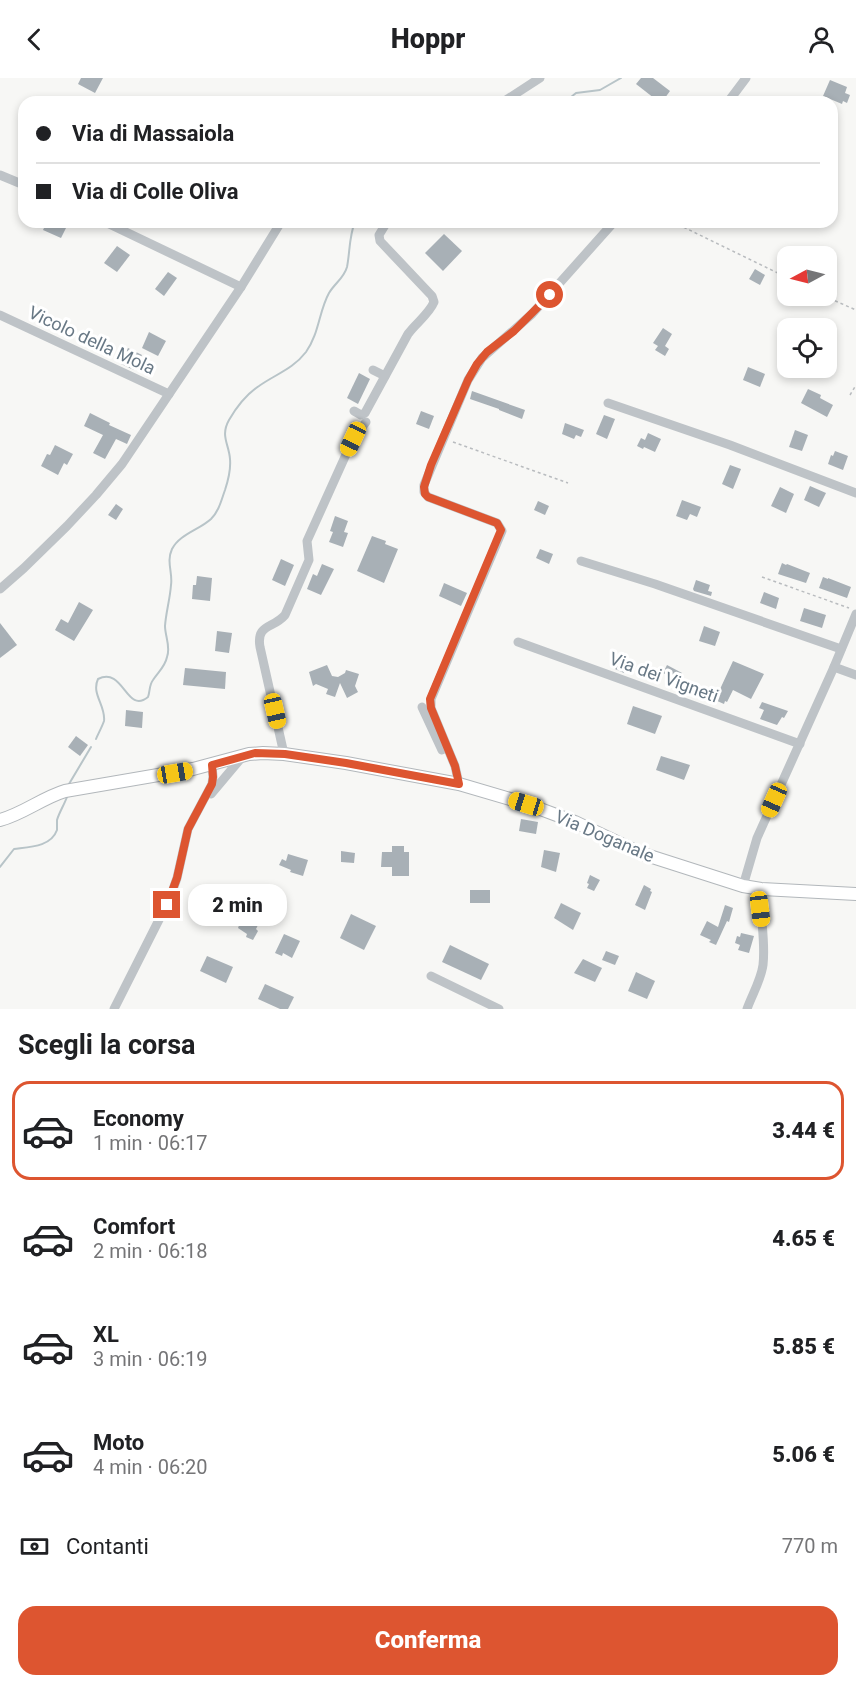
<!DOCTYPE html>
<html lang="it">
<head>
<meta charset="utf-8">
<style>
  body { margin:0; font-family:Roboto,sans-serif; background:#f6f6f6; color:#202124; height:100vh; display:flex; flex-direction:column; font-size:22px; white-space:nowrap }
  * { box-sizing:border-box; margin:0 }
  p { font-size:20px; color:#757577 }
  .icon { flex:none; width:33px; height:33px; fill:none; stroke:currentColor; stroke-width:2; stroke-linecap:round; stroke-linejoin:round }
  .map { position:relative; height:931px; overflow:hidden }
  .sheet { display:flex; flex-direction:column; background:#fff; flex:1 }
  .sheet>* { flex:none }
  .banner { position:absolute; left:18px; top:18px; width:820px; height:132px; border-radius:18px; box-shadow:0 3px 9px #0003; display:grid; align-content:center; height:132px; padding:0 18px; background:#fff }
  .needle { width:39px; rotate:263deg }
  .controls { position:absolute; left:777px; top:168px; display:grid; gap:12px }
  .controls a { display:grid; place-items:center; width:60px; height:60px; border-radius:12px; background:#fff; box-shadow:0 3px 9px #0003; font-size:30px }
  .end { position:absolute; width:27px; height:27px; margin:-14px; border:8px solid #dd5530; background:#fff; box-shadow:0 0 0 3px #fff }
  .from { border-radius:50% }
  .bubble { position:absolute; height:42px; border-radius:18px; background:#fff; box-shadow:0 3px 9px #0003; font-size:20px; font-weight:800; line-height:42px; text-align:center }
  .car { position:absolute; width:18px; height:36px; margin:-18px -9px; border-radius:8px; box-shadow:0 0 4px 2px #0007; background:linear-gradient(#f5c518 24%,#345 0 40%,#f5c518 0 76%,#345 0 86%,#f5c518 0) }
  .banner b { display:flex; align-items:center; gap:21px; height:57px; font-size:22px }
  .banner b+b { border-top:2px solid #e0e0e0 }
  .banner i { width:15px; height:15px; background:#202124 }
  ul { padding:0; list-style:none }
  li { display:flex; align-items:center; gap:18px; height:99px; margin:0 12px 9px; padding:0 6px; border:3px solid transparent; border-radius:18px }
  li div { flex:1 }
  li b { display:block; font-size:22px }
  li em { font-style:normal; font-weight:800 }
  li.on { border-color:#dd5530 }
  li>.icon { width:54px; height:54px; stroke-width:1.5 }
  h2 { padding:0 18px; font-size:27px; line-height:72px }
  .pay { display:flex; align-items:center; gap:15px; height:66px; padding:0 18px; font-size:22px }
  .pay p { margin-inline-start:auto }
  .primary-button { display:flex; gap:12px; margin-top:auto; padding:12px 18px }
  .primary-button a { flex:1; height:69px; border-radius:18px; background:#dd5530; color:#fff; font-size:24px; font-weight:800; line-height:69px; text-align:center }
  header { display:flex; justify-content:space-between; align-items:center; height:78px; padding:0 18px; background:#fff; font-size:27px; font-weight:800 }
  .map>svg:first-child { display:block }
</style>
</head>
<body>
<header><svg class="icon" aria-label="back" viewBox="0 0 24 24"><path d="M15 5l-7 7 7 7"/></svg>Hoppr<svg class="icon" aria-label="person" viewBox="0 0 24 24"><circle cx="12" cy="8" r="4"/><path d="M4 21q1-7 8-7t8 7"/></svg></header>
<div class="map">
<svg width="856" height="931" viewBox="0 0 856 931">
  <rect width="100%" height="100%" fill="#f7f7f5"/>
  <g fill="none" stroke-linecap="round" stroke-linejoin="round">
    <g stroke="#b8c4c8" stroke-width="2">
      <polyline points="565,24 576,15 600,12 621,0"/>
      <path d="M96,661C98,656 102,649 104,643C106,628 91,616 98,601C124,588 126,637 148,619C150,614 149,607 153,602C158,594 165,589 167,579C171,569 165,558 165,548C166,534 170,521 171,507C173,495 166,484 172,471C180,456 199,452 211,441C219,433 221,423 225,412C228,403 231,392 230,381C229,366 220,358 229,342C236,330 247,316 259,308C276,296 293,291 306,274C319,256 319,233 329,215C335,205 344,200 347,189C350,174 349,158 355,144"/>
      <polyline points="69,706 91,669"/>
      <path d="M0,789L14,771C29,769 51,769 57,752C57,750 57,743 57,742C59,735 64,727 67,719"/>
    </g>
  </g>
  <g fill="#a8b0b6">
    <polygon points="81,0 103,0 95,15 78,6"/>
    <polygon points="641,0 653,0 670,13 662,24 659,24 636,6"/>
    <polygon points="830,2 847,9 845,15 850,17 847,25 843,23 842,26 823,18"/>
    <polygon points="47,144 64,144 68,146 61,160 43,152"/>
    <polygon points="444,156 462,173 443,193 425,175"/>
    <polygon points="117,168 130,177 117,194 104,185"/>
    <polygon points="755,191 765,197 760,207 749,201"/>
    <polygon points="168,194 177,200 164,218 155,211"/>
    <polygon points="663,250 672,256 665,268 669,271 665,278 655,272 658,268 653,265"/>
    <polygon points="149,254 166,263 158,278 142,270"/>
    <polygon points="128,270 142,277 134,292 121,286"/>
    <polygon points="748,289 765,296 760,309 743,302"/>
    <polygon points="359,295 370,301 358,326 347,320"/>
    <polygon points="808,311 821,317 820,320 833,327 827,339 801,325"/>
    <polygon points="472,313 525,332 522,341 499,332 499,331 470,321"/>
    <polygon points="421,333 434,338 429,351 416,346"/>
    <polygon points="90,335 110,345 109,347 131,357 127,366 116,361 105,381 93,375 103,357 84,348"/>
    <polygon points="604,337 615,341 607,361 596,356"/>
    <polygon points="565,345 584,352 581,359 576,357 574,361 562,356"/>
    <polygon points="795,352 808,357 802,373 789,369"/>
    <polygon points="648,355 661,361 655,374 644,369 643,371 637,368 641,360 645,362"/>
    <polygon points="55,367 73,376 67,387 64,385 58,397 41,388 47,376 50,377"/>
    <polygon points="835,373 848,378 843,392 828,386 831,377 833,378"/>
    <polygon points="730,387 741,391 733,411 722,406"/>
    <polygon points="810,408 826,415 819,429 804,422"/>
    <polygon points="780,409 794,416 786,435 771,428"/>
    <polygon points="682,422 701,429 697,439 690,436 687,442 676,438"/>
    <polygon points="538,423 549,428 545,437 534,432"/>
    <polygon points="116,426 123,431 116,442 108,437"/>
    <polygon points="335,438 348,443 344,454 348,455 343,469 329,464 333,454 330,453"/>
    <polygon points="372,458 386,463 385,466 398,471 384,505 357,493"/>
    <polygon points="540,471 553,476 549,486 536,480"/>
    <polygon points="281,481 294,487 285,508 272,502"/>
    <polygon points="782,485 786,487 787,486 810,495 806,505 778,496"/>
    <polygon points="322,486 334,491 321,517 307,511 313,496 317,498"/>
    <polygon points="197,498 212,500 210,523 192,521 193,507 196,507"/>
    <polygon points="823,499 828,501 828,500 851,509 847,520 819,510"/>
    <polygon points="696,502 710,507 708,513 712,514 711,518 694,513 693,511"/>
    <polygon points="444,505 467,515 461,528 439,518"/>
    <polygon points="764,514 779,520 776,531 760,525"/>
    <polygon points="79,524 93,532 74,563 55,552 61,541 68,545"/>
    <polygon points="804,530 826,537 822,550 800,543"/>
    <polygon points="0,545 17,567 0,580"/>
    <polygon points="704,548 720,554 715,568 699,563"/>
    <polygon points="217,553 232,555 229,575 215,573"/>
    <polygon points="620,580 629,584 624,595 615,591"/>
    <polygon points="733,583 764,596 751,621 733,612 727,624 725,623 724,626 715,622"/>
    <polygon points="327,587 332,598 338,599 345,595 346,592 359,596 355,608 358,614 347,620 340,605 335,619 326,616 328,611 316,606 313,608 309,594"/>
    <polygon points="667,587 682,595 678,603 663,595"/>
    <polygon points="185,590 226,594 225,611 183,607"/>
    <polygon points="762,624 788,633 784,640 782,639 777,647 760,641 764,632 759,630"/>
    <polygon points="633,628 662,638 655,656 627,646"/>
    <polygon points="126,632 143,634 142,650 125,648"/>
    <polygon points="76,658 88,667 80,678 68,669"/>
    <polygon points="661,678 690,687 684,702 656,692"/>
    <polygon points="521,741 538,744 536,756 519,753"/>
    <polygon points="392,768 404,768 404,774 409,774 409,798 392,798 392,789 381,789 382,774 392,774"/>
    <polygon points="544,772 560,775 556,794 541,789"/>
    <polygon points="341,773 355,775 354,785 341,784"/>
    <polygon points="288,776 308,782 303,798 290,794 291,792 279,787 282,781 286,783"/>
    <polygon points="590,797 600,802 594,813 587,810 589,806 587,805"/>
    <polygon points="644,807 651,811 650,813 652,814 645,832 635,827"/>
    <rect x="470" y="812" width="20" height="13"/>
    <polygon points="561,825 581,835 573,852 554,840"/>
    <polygon points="725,827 733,830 729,844 727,843 716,867 709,864 711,862 700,857 707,843 718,849"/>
    <polygon points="351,836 376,848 364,872 340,860"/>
    <polygon points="243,837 259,845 256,851 258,853 253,862 246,859 247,856 238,850"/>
    <polygon points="741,855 754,858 749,875 738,872 740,867 735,865 737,858 740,859"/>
    <polygon points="284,856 300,863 292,880 283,875 282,878 275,875"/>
    <polygon points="450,867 489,886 481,902 442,884"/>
    <polygon points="606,873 619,878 615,887 602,882"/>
    <polygon points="207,878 233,889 226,905 200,893"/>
    <polygon points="583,881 602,890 595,904 574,895"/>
    <polygon points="636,894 655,903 647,921 628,913"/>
    <polygon points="265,906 294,919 288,931 280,931 258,921"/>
  </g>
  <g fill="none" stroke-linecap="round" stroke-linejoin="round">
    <defs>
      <path id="major" d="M0,742C23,736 42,720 65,713L193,691L249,676L263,675L284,676L346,685L459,706L527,726L575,744L640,775L743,808L761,811L856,816"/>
    </defs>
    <use href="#major" stroke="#b2b7bb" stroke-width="14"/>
    <g stroke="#b9bcbf" stroke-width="1.5" stroke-dasharray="3 3" stroke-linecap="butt">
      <polyline points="673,144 788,200"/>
      <polyline points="824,218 856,232"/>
      <polyline points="850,317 856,307"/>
      <polyline points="453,364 568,405"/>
      <polyline points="762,499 849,530"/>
    </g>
    <g stroke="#bec3c7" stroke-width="9">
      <polyline points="503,24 540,0"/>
      <polyline points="728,24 746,0"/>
      <polyline points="0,97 24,107"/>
      <polyline points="105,144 241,209"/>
      <polyline points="0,237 169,316"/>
      <polyline points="373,292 385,298"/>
      <polyline points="608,325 730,367 856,415"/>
      <path d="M354,333L361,337L365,335L408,256C416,245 429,236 434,224L432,218L380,163L379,157L387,144"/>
      <polyline points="581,483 655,506 841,571"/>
      <polyline points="0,511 24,490 67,448 96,417 122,386 241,209 281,144"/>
      <polyline points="518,564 800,666"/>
      <polyline points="834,589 856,597"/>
      <polyline points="422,629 442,672"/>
      <path d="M284,676L260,569C256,546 273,551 285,537L309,482L307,463L353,361L366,344"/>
      <polyline points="459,706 455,688 431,630 431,621 502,453 497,445 428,419 424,414 424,407 468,302 482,280 532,236 614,144"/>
      <polyline points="211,716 243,678"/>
      <polyline points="743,808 757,760 834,589 856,536"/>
      <polyline points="431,898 499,931"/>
      <polyline points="114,931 170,820 177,800 188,751 212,706 213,699 212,687"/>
      <path d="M747,931C752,917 761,902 763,887C766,861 759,836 761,811"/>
    </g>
    <use href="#major" stroke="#fff" stroke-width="12"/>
  </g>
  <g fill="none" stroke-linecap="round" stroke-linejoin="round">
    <polyline stroke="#dd5530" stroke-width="8" points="167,827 177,800 188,751 212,706 213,699 212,687 255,675 285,676 346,685 459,706 455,688 431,630 430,621 501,452 497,445 428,419 425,416 424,409 431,387 468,302 477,286 487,274 514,253 550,217"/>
  </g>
  <g text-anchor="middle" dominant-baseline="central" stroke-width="6" stroke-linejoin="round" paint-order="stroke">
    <g font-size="18" fill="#687885" stroke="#fff">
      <text transform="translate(92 262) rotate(25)">Vicolo della Mola</text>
      <text transform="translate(664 599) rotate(20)">Via dei Vigneti</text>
      <text transform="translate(605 758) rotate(23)">Via Doganale</text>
    </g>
  </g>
</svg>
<div class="controls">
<a><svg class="needle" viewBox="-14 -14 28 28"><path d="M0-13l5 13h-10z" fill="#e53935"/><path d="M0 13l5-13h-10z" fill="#757577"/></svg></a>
<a><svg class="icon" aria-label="locate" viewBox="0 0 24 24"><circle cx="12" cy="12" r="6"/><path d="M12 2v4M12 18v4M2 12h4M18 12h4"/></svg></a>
</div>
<i class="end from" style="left:550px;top:217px"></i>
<i class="end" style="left:167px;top:827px"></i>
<div class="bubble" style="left:188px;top:806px;width:99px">2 min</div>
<i class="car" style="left:353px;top:361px;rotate:205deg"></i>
<i class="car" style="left:275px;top:633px;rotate:167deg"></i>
<i class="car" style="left:175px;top:695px;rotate:80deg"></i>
<i class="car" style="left:774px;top:722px;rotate:204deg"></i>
<i class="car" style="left:526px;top:726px;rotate:287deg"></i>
<i class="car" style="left:760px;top:831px;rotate:173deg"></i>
<div class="banner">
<b><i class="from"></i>Via di Massaiola</b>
<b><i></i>Via di Colle Oliva</b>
</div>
</div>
<section class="sheet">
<h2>Scegli la corsa</h2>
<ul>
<li class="on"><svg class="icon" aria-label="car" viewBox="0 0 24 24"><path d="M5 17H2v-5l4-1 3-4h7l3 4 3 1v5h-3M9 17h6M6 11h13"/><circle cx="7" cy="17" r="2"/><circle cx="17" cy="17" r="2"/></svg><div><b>Economy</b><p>1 min · 06:17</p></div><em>3.44 €</em></li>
<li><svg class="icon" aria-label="car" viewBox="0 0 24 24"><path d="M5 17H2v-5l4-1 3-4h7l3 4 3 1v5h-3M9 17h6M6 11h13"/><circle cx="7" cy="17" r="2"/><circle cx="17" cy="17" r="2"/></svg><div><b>Comfort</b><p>2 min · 06:18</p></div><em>4.65 €</em></li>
<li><svg class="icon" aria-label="car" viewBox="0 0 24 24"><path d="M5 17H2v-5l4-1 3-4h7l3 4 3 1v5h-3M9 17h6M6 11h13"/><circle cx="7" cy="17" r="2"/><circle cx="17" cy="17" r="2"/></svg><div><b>XL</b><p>3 min · 06:19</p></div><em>5.85 €</em></li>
<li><svg class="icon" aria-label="car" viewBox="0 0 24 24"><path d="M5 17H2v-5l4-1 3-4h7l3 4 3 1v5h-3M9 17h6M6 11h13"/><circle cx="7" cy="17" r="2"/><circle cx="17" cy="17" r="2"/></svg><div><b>Moto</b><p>4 min · 06:20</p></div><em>5.06 €</em></li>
</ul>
<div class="pay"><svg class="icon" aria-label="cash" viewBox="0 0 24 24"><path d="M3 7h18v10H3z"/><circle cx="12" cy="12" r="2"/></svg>Contanti<p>770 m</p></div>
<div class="primary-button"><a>Conferma</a></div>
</section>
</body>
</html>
